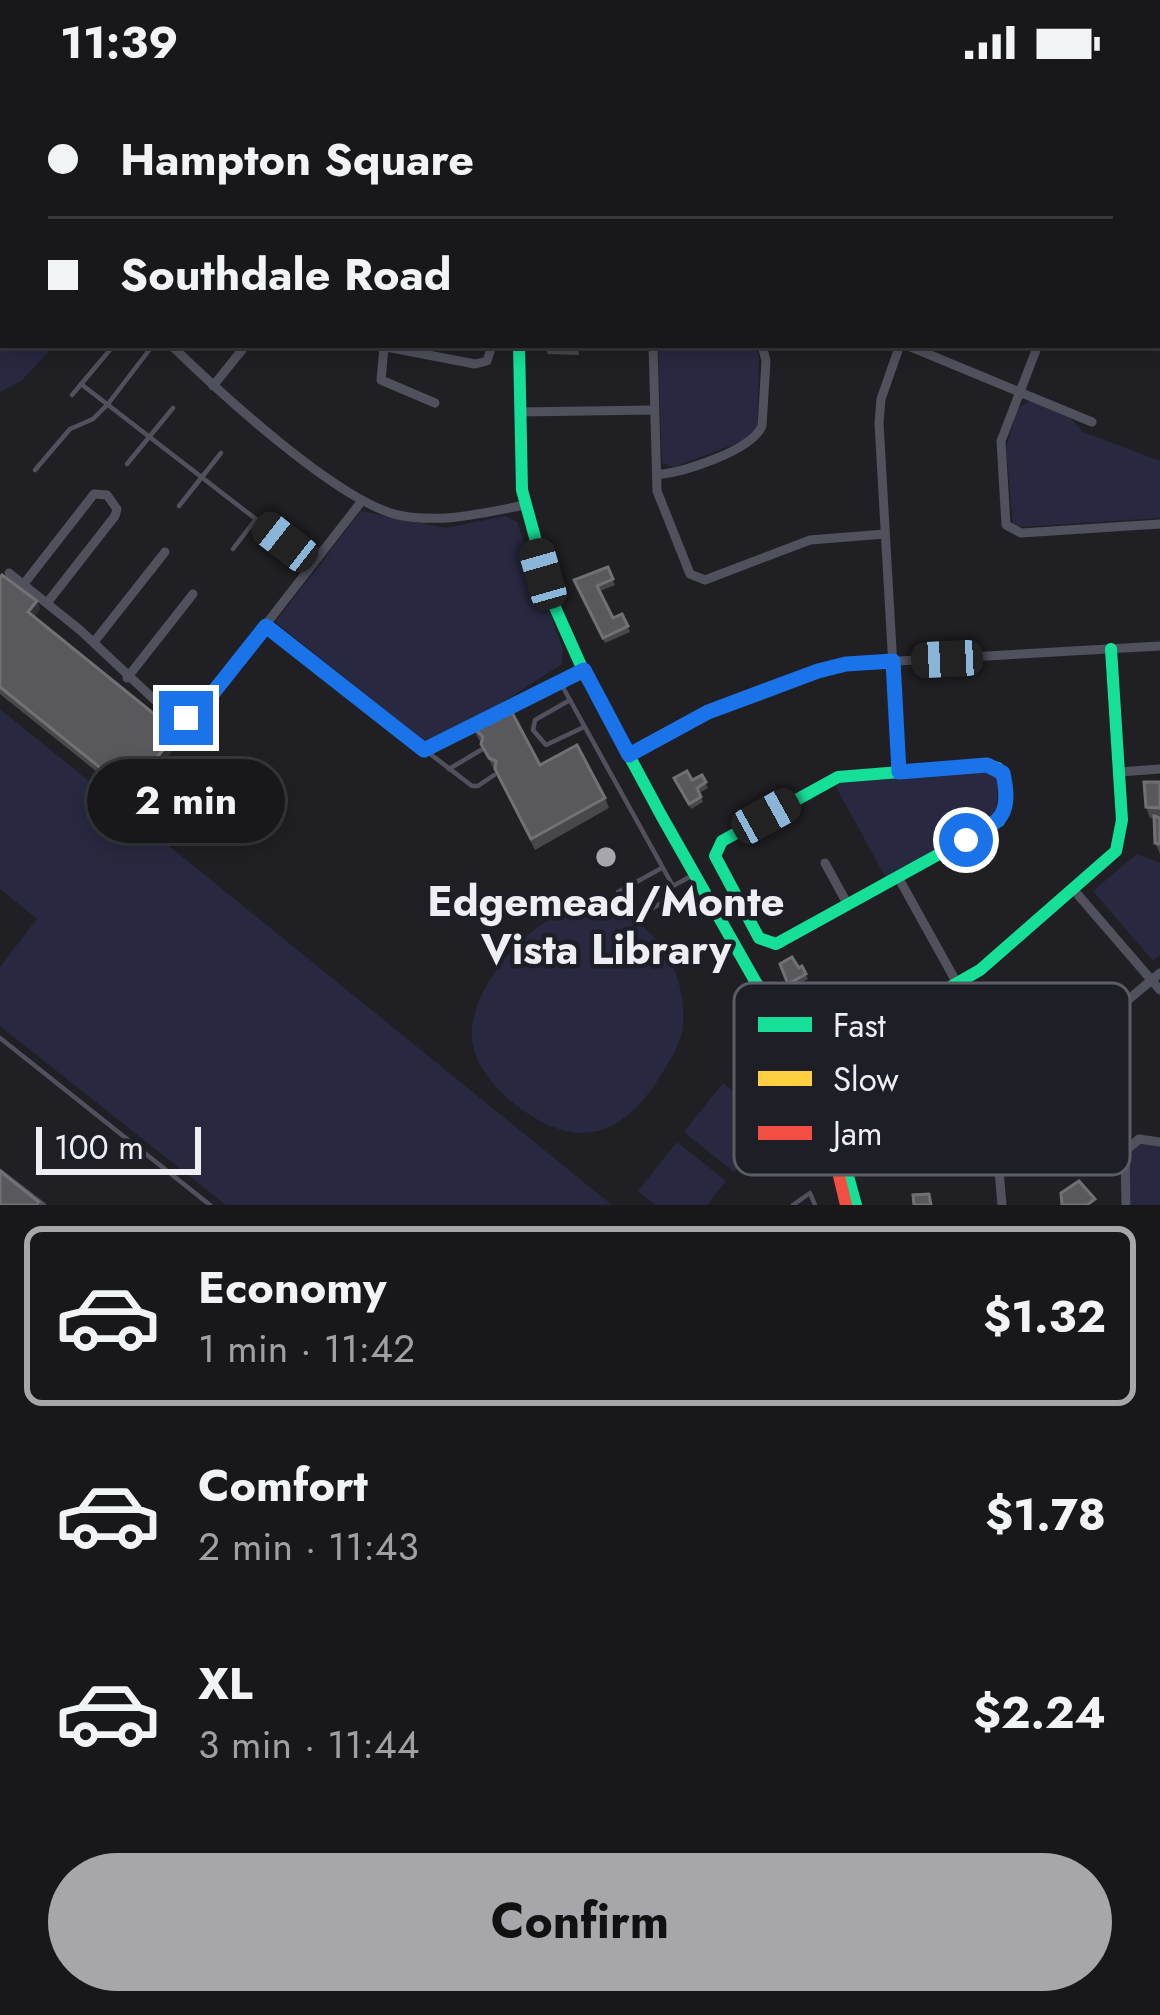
<!DOCTYPE html>
<html lang="en">
<head>
<meta charset="utf-8">
<style>
  body { margin:0; font-family:Jost,sans-serif; background:#212124; color:#f1f3f6; height:100vh; display:flex; flex-direction:column; font-size:45px; white-space:nowrap }
  * { box-sizing:border-box; margin:0 }
  p { font-size:39px; color:#9fa0a3 }
  .icon { flex:none; width:66px; height:66px; fill:none; stroke:currentColor; stroke-width:2; stroke-linecap:round; stroke-linejoin:round }
  .map { position:relative; height:1121px; overflow:hidden }
  .drawer { display:flex; flex-direction:column; background:#18181b; flex:1 }
  .drawer>* { flex:none }
  .guide { position:absolute; left:0px; top:0px; width:1161px; height:264px; box-shadow:0 6px 18px #0003,0 0 0 3px #36373a; display:grid; align-content:center; height:264px; padding:0 48px; background:#18181b }
  .scale { position:absolute; left:36px; bottom:30px; width:165px; box-sizing:border-box; padding-left:12px; border:6px solid #eeeef4; border-top:0; font-size:33px; line-height:42px; white-space:nowrap; color:#eeeef4; -webkit-text-stroke:9px #1e1e26; paint-order:stroke }
  .end { position:absolute; width:54px; height:54px; margin:-27px; border:15px solid #1a73e8; background:#fff; box-shadow:0 0 0 6px #fff }
  .from { border-radius:50% }
  .bubble { position:absolute; height:84px; border-radius:42px; background:#18181b; box-shadow:0 6px 18px #0003,0 0 0 3px #36373a; font-size:39px; font-weight:700; line-height:84px; text-align:center }
  .car { position:absolute; width:36px; height:72px; margin:-36px -18px; border-radius:15px; box-shadow:0 0 9px 3px #0007; background:linear-gradient(#222 24%,#8ab4d8 0 40%,#222 0 76%,#8ab4d8 0 86%,#222 0) }
  .guide b { display:flex; align-items:center; gap:42px; height:114px; font-size:45px }
  .guide b+b { border-top:3px solid #36373a }
  .guide i { width:30px; height:30px; background:#f1f3f6 }
  ul { padding:21px 0 0; list-style:none }
  li { display:flex; align-items:center; gap:36px; height:180px; margin:0 24px 18px; padding:0 24px; border:6px solid transparent; border-radius:18px }
  li div { flex:1 }
  li b { display:block; font-size:45px }
  li em { font-style:normal; font-weight:700 }
  li.on { border-color:#a6a6ab }
  li>.icon { width:108px; height:108px; stroke-width:1.5 }
  .button { display:flex; gap:24px; margin-top:auto; padding:24px 48px }
  .button a { flex:1; height:138px; border-radius:72px; background:#a6a6ab; color:#111; font-size:48px; font-weight:700; line-height:138px; text-align:center }
  .status { display:flex; justify-content:space-between; align-items:center; height:84px; padding:0 60px; background:#18181b; direction:ltr }
  .status svg { height:33px; fill:currentColor }
  .map>svg:first-child { display:block }
</style>
</head>
<body>
<div class="status"><b>11:39</b><svg viewBox="0 0 49 12"><path d="M0 12V9h3v3zM5 12V6h3v6zM10 12V3h3v9zM15 12V0h3v12zM26 1h20v11H26zM47 4h2v5h-2z"/></svg></div>
<div class="map">
<svg width="1160" height="1121" viewBox="0 0 1160 1121">
  <rect width="100%" height="100%" fill="#202024"/>
  <g fill="#282840">
    <polygon points="0,126 3,261 55,261 21,297 0,308"/>
    <polygon points="658,261 756,263 759,274 757,345 751,354 674,383 662,379"/>
    <polygon points="1030,317 1070,334 1083,348 1160,377 1160,434 1020,443 1013,440 1006,363 1018,324"/>
    <polygon points="361,427 446,444 505,432 517,438 563,565 562,580 432,663 275,538"/>
    <polygon points="0,625 612,1121 226,1121 0,942 0,883 37,835 0,805"/>
    <polygon points="991,688 998,693 996,732 886,794 835,701 853,696"/>
    <polygon points="1137,770 1160,779 1160,871 1153,877 1093,807"/>
    <path d="M594,824C652,828 688,885 683,942C681,960 670,976 661,991C623,1053 577,1068 517,1022C496,1005 475,983 472,955C468,913 514,855 549,836C564,828 578,827 594,824Z"/>
    <polygon points="723,999 772,1039 734,1088 684,1048"/>
    <polygon points="677,1058 726,1097 707,1121 656,1121 638,1107"/>
    <polygon points="1141,1059 1160,1062 1160,1121 1131,1121 1128,1073 1130,1066"/>
  </g>
  <g fill="none" stroke-linecap="round" stroke-linejoin="round">
    <g stroke="#51515d" stroke-width="4.5">
      <polyline points="81,300 314,480"/>
      <polyline points="72,311 114,261"/>
      <polyline points="127,380 173,324"/>
      <polyline points="35,386 70,345 93,335 108,320 153,261"/>
      <polyline points="179,422 221,369"/>
      <polyline points="233,465 255,436"/>
      <polyline points="266,541 419,664 432,665 475,643"/>
      <polyline points="560,598 673,802 693,791"/>
      <polyline points="570,616 535,636 533,646 546,661 584,643"/>
      <polyline points="507,626 582,587"/>
      <polyline points="425,666 472,702 478,702 494,691"/>
      <polyline points="449,685 481,666"/>
      <polyline points="618,808 660,785"/>
      <polyline points="646,828 670,814 673,802"/>
      <polyline points="0,954 210,1121"/>
      <polyline points="0,1087 44,1121"/>
      <polyline points="793,1121 810,1109 815,1121"/>
    </g>
    <g stroke="#51515d" stroke-width="9">
      <polyline points="144,0 153,3"/>
      <polyline points="1097,0 1113,3"/>
      <polyline points="46,3 47,0"/>
      <polyline points="429,3 430,0"/>
      <polyline points="655,3 655,0"/>
      <polyline points="783,3 785,0"/>
      <polyline points="929,3 930,0"/>
      <polyline points="1158,9 1160,8"/>
      <polyline points="0,51 3,49"/>
      <polyline points="0,89 3,92"/>
      <polyline points="1158,103 1160,107"/>
      <polyline points="1158,242 1160,243"/>
      <path d="M171,261C218,307 337,417 398,431C440,440 484,429 525,421"/>
      <polyline points="376,261 475,280 487,277 492,261"/>
      <polyline points="653,261 657,407 690,490 705,496 810,456 885,450"/>
      <polyline points="906,261 1092,338"/>
      <polyline points="1038,261 1001,357 1006,441 1021,449 1160,440"/>
      <polyline points="384,263 381,296 435,319"/>
      <polyline points="213,302 246,261"/>
      <polyline points="519,328 654,326"/>
      <path d="M657,391C684,388 751,367 762,342L766,277L762,261"/>
      <polyline points="9,489 80,546 160,621 186,634 201,624 361,418"/>
      <polyline points="23,501 94,410 107,411 117,425 115,432 47,519"/>
      <polyline points="94,558 165,468"/>
      <polyline points="127,594 193,510"/>
      <polyline points="629,671 708,629 846,580 1160,562"/>
      <polyline points="899,688 879,339 881,315 900,261"/>
      <polyline points="1119,688 1160,685"/>
      <polyline points="825,779 848,821"/>
      <polyline points="898,793 958,901"/>
      <polyline points="1073,805 1160,906"/>
      <polyline points="973,1030 998,1075 1002,1121"/>
      <polyline points="907,1059 927,1055 1029,999 1160,889"/>
      <polyline points="1126,1121 1125,1067 1139,1055 1160,1058"/>
    </g>
    <g stroke="#16e098" stroke-width="12">
      <polyline points="1158,214 1160,214"/>
      <polyline points="519,261 522,406 553,519 583,586 661,731 801,978 839,1059 856,1121"/>
      <path d="M987,681L998,684C1009,701 1008,719 999,737L776,860L759,854L715,772L722,757L838,693Z"/>
      <polyline points="805,986 980,886 1116,767 1122,736 1111,565"/>
    </g>
    <polyline stroke="#ffcf43" stroke-width="12" points="564,0 580,3"/>
    <polyline stroke="#f24e42" stroke-width="12" points="828,1046 846,1121"/>
  </g>
  <g fill="#48484b">
    <polygon points="578,261 579,271 548,270 546,265"/>
    <polygon points="608,483 615,501 600,507 613,534 622,530 630,548 605,559 576,502"/>
    <polygon points="0,494 37,517 40,525 34,533 174,646 177,661 136,711 131,707 127,712 0,610"/>
    <polygon points="472,642 540,681 605,714 609,724 535,766"/>
    <polygon points="702,691 708,704 699,709 703,718 691,725 674,694 692,696"/>
    <polygon points="1160,698 1160,770 1155,759 1154,734 1150,734 1146,723"/>
    <polygon points="780,880 799,884 802,882 808,895 790,906"/>
  </g>
  <g fill="#303034">
    <polygon points="37,517 40,525 31,537 28,528"/>
    <polygon points="174,646 177,661 136,711 132,703"/>
  </g>
  <g fill="#59595d" stroke="#717175" stroke-width="3">
    <polygon points="546,261 576,261 577,265 546,265"/>
    <polygon points="608,483 613,495 597,502 613,534 622,530 628,542 603,554 574,496"/>
    <polygon points="2,491 37,517 28,528 174,646 171,650 174,653 132,703 128,699 124,703 0,603 0,494"/>
    <polygon points="509,623 540,681 577,661 605,714 531,755 495,685 496,677 489,674 481,660 483,653 472,642"/>
    <polygon points="687,687 692,696 702,691 706,698 697,704 701,713 689,720 674,694"/>
    <polygon points="1144,698 1160,698 1160,724 1146,723"/>
    <polygon points="1154,732 1160,734 1160,760 1155,759"/>
    <polygon points="792,873 799,884 802,882 806,890 788,900 780,880"/>
    <polygon points="0,1087 39,1118 37,1121 0,1121"/>
    <polygon points="1079,1097 1095,1115 1087,1121 1062,1121 1061,1109"/>
    <polygon points="929,1110 931,1121 914,1121 913,1111"/>
  </g>
  <g fill="none" stroke-linecap="round" stroke-linejoin="round">
    <path stroke="#1a73e8" stroke-width="15" d="M186,634L201,624L266,542L424,666L584,586L629,671L708,628L818,587L846,580L893,577L899,688L987,681L1003,689C1012,732 1001,737 966,756"/>
  </g>
  <circle fill="#a6a6ab" stroke="#1e1e26" stroke-width="4.5" cx="606" cy="773" r="12"/>
  <g text-anchor="middle" dominant-baseline="central" stroke-width="9" stroke-linejoin="round" paint-order="stroke">
    <g font-size="42" font-weight="bold" fill="#eeeef4" stroke="#1e1e26">
      <text x="606" y="817">Edgemead/Monte<tspan x="606" dy="48">Vista Library</tspan></text>
    </g>
  </g>
  <rect x="734" y="899" width="396" height="192" rx="18" fill="#1e1e26" stroke="#5c5c64" stroke-width="3"/>
  <rect x="758" y="933" width="54" height="15" fill="#16e098"/>
  <rect x="758" y="987" width="54" height="15" fill="#ffcf43"/>
  <rect x="758" y="1042" width="54" height="14" fill="#f24e42"/>
  <g font-size="33" fill="#eeeef4">
    <text x="833" y="953">Fast</text>
    <text x="833" y="1007">Slow</text>
    <text x="833" y="1061">Jam</text>
  </g>
</svg>
<div class="scale">100 m</div>
<i class="end from" style="left:966px;top:756px"></i>
<i class="end" style="left:186px;top:634px"></i>
<div class="bubble" style="left:87px;top:675px;width:198px">2 min</div>
<i class="car" style="left:285px;top:458px;rotate:308deg"></i>
<i class="car" style="left:543px;top:490px;rotate:344deg"></i>
<i class="car" style="left:947px;top:575px;rotate:267deg"></i>
<i class="car" style="left:766px;top:732px;rotate:61deg"></i>
<div class="guide">
<b><i class="from"></i>Hampton Square</b>
<b><i></i>Southdale Road</b>
</div>
</div>
<section class="drawer">
<ul>
<li class="on"><svg class="icon" aria-label="car" viewBox="0 0 24 24"><path d="M5 17H2v-5l4-1 3-4h7l3 4 3 1v5h-3M9 17h6M6 11h13"/><circle cx="7" cy="17" r="2"/><circle cx="17" cy="17" r="2"/></svg><div><b>Economy</b><p>1 min · 11:42</p></div><em>$1.32</em></li>
<li><svg class="icon" aria-label="car" viewBox="0 0 24 24"><path d="M5 17H2v-5l4-1 3-4h7l3 4 3 1v5h-3M9 17h6M6 11h13"/><circle cx="7" cy="17" r="2"/><circle cx="17" cy="17" r="2"/></svg><div><b>Comfort</b><p>2 min · 11:43</p></div><em>$1.78</em></li>
<li><svg class="icon" aria-label="car" viewBox="0 0 24 24"><path d="M5 17H2v-5l4-1 3-4h7l3 4 3 1v5h-3M9 17h6M6 11h13"/><circle cx="7" cy="17" r="2"/><circle cx="17" cy="17" r="2"/></svg><div><b>XL</b><p>3 min · 11:44</p></div><em>$2.24</em></li>
</ul>
<div class="button"><a>Confirm</a></div>
</section>
</body>
</html>
